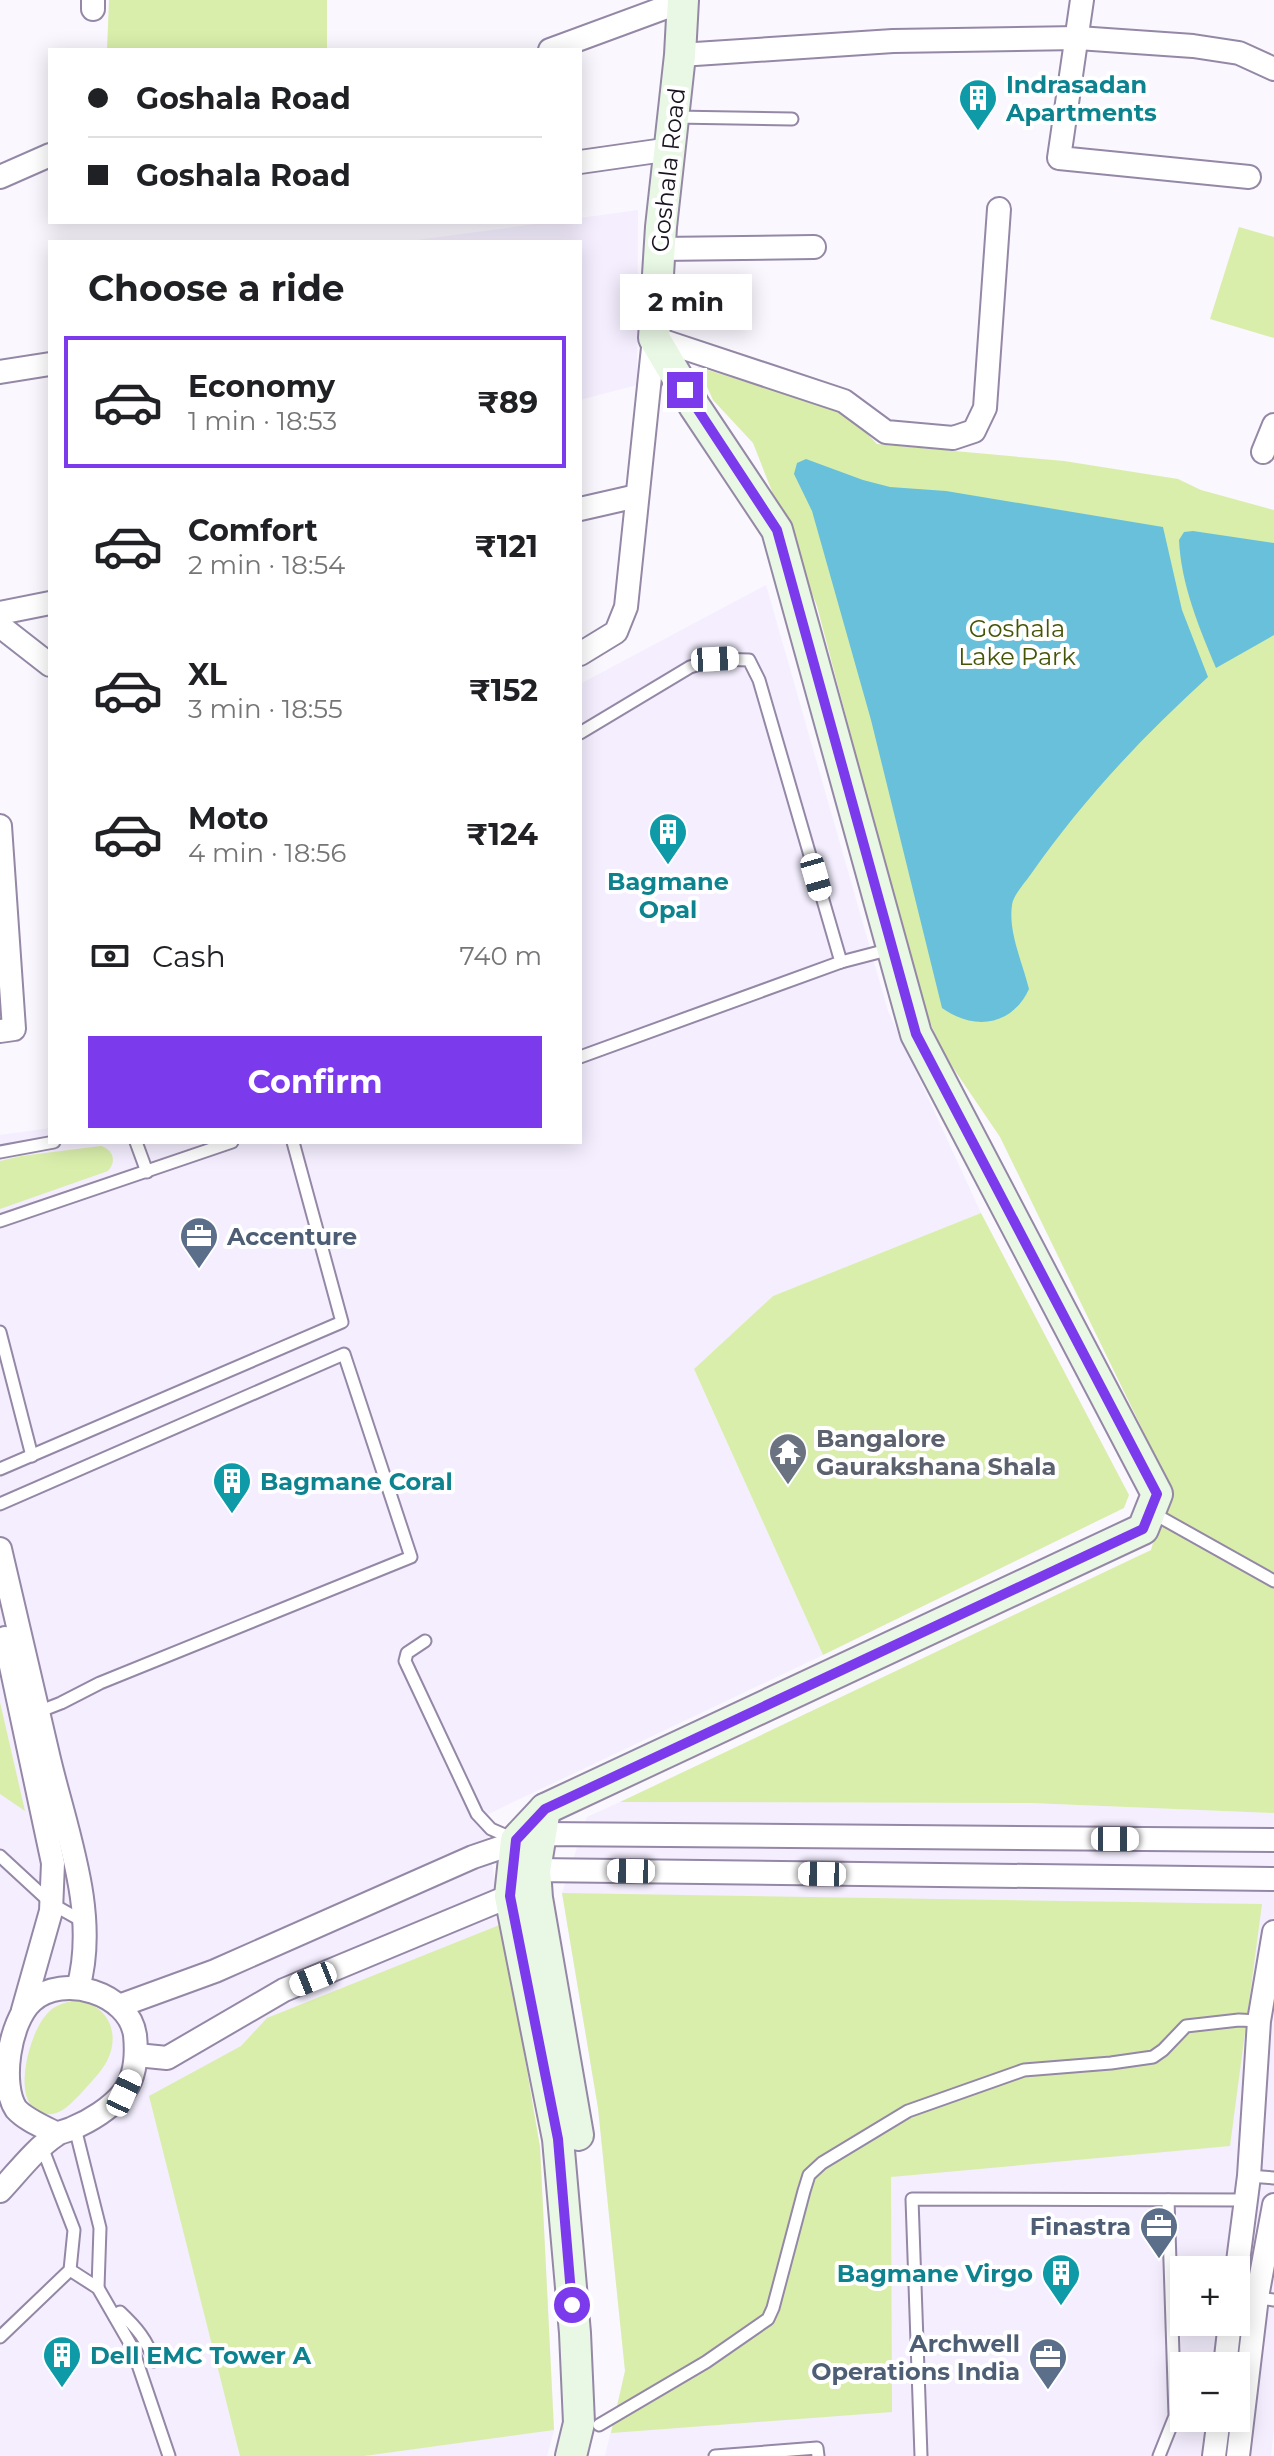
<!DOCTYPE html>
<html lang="en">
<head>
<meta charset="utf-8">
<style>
  body { margin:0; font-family:Montserrat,sans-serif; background:#f6f6f6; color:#202124; height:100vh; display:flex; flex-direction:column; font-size:30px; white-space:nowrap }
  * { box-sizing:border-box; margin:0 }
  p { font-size:26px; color:#757577 }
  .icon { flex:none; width:44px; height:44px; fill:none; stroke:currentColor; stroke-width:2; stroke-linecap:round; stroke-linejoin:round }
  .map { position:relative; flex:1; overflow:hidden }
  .details { position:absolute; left:48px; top:240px; width:534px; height:904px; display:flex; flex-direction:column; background:#fff; border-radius:0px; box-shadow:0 4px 20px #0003 }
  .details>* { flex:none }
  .banner { position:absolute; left:48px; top:48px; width:534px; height:176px; border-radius:0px; box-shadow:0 4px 20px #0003; display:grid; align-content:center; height:176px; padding:0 40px; background:#fff }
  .fabs { position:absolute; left:1170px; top:2256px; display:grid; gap:16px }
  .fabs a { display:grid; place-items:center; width:80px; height:80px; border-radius:0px; background:#fff; box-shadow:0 4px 20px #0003; font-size:40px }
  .end { position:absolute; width:36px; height:36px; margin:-18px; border:10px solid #7c3aed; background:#fff; box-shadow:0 0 0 4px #fff }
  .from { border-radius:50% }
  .bubble { position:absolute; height:56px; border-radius:0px; background:#fff; box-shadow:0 4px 20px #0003; font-size:26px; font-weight:700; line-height:56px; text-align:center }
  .car { position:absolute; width:24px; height:48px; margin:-24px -12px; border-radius:10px; box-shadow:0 0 6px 2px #0007; background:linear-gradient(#fff 24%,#345 0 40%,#fff 0 76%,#345 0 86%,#fff 0) }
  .banner b { display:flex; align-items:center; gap:28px; height:76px; font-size:30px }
  .banner b+b { border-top:2px solid #e0e0e0 }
  .banner i { width:20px; height:20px; background:#202124 }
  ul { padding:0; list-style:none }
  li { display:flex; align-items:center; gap:24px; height:132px; margin:0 16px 12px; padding:0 24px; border:4px solid transparent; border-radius:0px }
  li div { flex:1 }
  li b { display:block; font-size:30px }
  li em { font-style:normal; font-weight:700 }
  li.selected { border-color:#7c3aed }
  li>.icon { width:72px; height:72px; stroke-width:1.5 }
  h2 { padding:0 40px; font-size:36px; line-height:96px }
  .pay { display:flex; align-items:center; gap:20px; height:88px; padding:0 40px; font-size:30px }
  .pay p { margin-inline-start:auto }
  .button { display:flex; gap:16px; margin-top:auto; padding:16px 40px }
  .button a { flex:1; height:92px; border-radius:0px; background:#7c3aed; color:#fff; font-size:32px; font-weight:700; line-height:92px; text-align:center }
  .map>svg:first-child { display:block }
</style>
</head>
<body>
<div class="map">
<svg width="1274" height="2456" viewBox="0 0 1274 2456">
  <rect width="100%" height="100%" fill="#faf7fe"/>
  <g fill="#f4eefe" fill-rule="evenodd">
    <polygon points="638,210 637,385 580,400 580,242 402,242 550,222 580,222 580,218"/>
    <polygon points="766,585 888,1011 981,1213 773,1296 694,1369 823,1655 484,1816 540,2147 554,2430 547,2456 0,2456 0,1794 24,1809 0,1702 0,1135 50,1128 50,1142 580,1142 580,684"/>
    <path d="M620,1802L1030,1803L1274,1813V2429L1271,2456H605L625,2371L598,2108L562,1893L587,1817ZM1184,2270H1236V2322H1184ZM1184,2366H1236V2418H1184Z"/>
  </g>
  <g fill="#d9eeab">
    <polygon points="109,0 327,0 327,50 107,50"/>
    <polygon points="1239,227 1274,237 1274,338 1210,319"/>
    <polygon points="698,367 847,413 877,444 1064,461 1178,479 1201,490 1274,510 1274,1813 1030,1803 620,1802 1151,1550 1169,1484 1000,1137 943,1053 920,998 817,606 753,443 713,400"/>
    <path d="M101,1146C113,1150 117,1161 108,1171L0,1209V1161L21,1156Z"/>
    <polygon points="981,1213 1129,1495 1124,1508 823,1655 694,1369 773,1296"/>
    <polygon points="0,1702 25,1811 0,1794"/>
    <polygon points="562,1893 1262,1904 1230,2146 891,2177 892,2412 611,2433 625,2371 598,2108"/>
    <polygon points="502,1924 540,2147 554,2430 364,2456 240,2456 149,2096 241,2046 267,2018"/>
    <path d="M73,2001C106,2001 122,2032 107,2061C101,2072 92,2081 84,2090C70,2105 54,2125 33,2107C14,2090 31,2031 46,2015C53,2006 62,2003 73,2001Z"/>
  </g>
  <g fill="#68c0db">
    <path d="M806,459L863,480L890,487L946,491L1163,527L1182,610L1208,677C1142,737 1082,801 1031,874C1025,883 1013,895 1012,905C1008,932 1023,964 1029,989C1012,1026 974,1031 942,1008L871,720L812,511L794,474L797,463Z"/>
    <path d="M1193,531L1274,543V635L1216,668C1199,628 1181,584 1179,540L1184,532Z"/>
  </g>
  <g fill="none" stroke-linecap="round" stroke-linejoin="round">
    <defs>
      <g id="lane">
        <polyline points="674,117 792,119"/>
        <polyline points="580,733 690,667 715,659 749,660 759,680 841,962 580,1057"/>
        <polyline points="841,962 891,949"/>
        <polyline points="136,1142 147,1172"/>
        <polyline points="0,1152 54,1142"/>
        <polyline points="0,1221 232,1142"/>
        <polyline points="0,1332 32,1456"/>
        <polyline points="0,1469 342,1322 293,1142"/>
        <polyline points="0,1504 344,1354 411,1557 100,1683 61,1703 38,1712"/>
        <polyline points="1151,1512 1274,1581"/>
        <polyline points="425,1641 407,1653 405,1661 477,1814 491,1829 516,1840"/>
        <polyline points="0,1856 52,1904 84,1922"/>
        <polyline points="75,2128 100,2228 98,2288"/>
        <polyline points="1249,2176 1274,2178"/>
        <polyline points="70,2270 98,2288 132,2347 169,2456"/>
        <polyline points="1236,2295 1274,2300"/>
        <path d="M115,2317L120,2312C137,2328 147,2340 154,2361"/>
        <polyline points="0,2337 70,2270 74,2230 42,2147"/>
        <polyline points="599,2425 706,2362 768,2319 773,2308 804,2191 809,2175 822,2163 908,2111 1024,2070 1111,2063 1153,2057 1163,2050 1186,2026 1239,2020 1259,2021"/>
        <polyline points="715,2456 817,2448 818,2456"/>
        <polyline points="921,2456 912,2199 1246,2200"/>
        <polyline points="1159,2456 1175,2416 1168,2200"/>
      </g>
      <g id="street">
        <polyline points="1082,0 1059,158 1249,177"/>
        <polyline points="93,9 93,0"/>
        <polyline points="550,50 683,1"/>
        <polyline points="680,55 893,41 1078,38 1193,46 1239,53 1274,69"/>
        <polyline points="580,162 671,149"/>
        <polyline points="0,177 50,155"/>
        <polyline points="659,249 814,247"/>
        <polyline points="0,372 50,364"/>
        <polyline points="1263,452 1274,425"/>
        <polyline points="580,509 637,496"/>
        <polyline points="0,613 50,603"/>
        <polyline points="0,626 50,665"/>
        <polyline points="580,654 616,632 626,607 654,338 844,401 886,432 953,438 974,431 985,408 999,209"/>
        <polyline points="0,826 14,1029 0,1031"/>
        <path d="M0,1549C16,1619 32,1689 49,1759C66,1831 99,1914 78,1988"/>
        <polyline points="5,1638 53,1863 51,1911 23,2010"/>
        <polyline points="119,2006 215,1971 473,1857 541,1834 1274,1840"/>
        <polyline points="137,2055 167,2058 284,1990 510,1896 535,1870 1274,1879"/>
        <path d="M0,2191C17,2173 35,2149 56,2135C61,2131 68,2131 73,2128C90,2121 111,2108 123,2093C136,2077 137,2055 135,2035C129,1993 63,1973 32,2001C9,2022 0,2085 16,2109C26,2120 44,2127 57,2134"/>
        <polyline points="1236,2277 1249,2176 1259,2021 1274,1932"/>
        <polyline points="1225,2366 1230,2322"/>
        <polyline points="1214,2456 1219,2418"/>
        <polyline points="1238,2456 1257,2297 1274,2205"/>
      </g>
      <g id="secondary">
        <polyline points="545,1809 535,1870 537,1898 578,2135"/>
        <polyline points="571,2456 579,2423 575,2333 558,2139 510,1896 516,1840 545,1809 1143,1529 1157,1494 916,1034 777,530 695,407 654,338 661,227 680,55 683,0"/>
      </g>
    </defs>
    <use href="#lane" stroke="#9488a6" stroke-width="15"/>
    <use href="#street" stroke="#9488a6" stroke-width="26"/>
    <use href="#secondary" stroke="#9488a6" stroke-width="34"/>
    <use href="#lane" stroke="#fff" stroke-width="11"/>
    <use href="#street" stroke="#fff" stroke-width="22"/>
    <use href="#secondary" stroke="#e9f7e5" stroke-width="30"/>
  </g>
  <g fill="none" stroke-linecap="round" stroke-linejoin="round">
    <polyline stroke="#7c3aed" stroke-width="10" points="572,2305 558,2139 510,1896 516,1840 545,1809 1143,1529 1157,1494 916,1034 777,530 685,390"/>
  </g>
  <defs>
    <symbol id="building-pin" viewBox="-11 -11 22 30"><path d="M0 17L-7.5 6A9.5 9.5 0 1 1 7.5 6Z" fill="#0f9aa8" stroke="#fff"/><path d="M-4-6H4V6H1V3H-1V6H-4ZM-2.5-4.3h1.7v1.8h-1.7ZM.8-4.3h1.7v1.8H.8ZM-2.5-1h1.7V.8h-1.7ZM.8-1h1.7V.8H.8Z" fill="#fff"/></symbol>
    <symbol id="office-pin" viewBox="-11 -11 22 30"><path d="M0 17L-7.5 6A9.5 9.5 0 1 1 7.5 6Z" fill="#5c6f8a" stroke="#fff"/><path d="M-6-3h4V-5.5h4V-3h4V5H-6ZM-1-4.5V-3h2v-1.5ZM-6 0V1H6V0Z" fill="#fff"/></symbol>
    <symbol id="temple-pin" viewBox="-11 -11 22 30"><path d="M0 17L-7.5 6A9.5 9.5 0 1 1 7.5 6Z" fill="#6b7280" stroke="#fff"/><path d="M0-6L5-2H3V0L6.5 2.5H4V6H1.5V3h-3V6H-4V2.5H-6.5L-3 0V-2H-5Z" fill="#fff"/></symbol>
  </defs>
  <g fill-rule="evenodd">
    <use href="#building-pin" x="956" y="76" width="44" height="60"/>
    <use href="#building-pin" x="646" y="810" width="44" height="60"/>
    <use href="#office-pin" x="177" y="1214" width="44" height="60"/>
    <use href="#temple-pin" x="766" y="1430" width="44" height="60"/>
    <use href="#building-pin" x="210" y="1459" width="44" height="60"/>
    <use href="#office-pin" x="1137" y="2204" width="44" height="60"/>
    <use href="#building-pin" x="1039" y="2251" width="44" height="60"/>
    <use href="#building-pin" x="40" y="2333" width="44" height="60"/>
    <use href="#office-pin" x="1026" y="2335" width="44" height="60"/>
  </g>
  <g text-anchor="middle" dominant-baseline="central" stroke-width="8" stroke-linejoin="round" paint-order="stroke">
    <g font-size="24" font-weight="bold" fill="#0d838f" stroke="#fff" text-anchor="start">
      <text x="1006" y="84">Indrasadan<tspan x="1006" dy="28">Apartments</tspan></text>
      <text x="668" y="881" text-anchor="middle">Bagmane<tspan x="668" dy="28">Opal</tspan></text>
      <text x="260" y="1481">Bagmane Coral</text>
      <text x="1033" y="2273" text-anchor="end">Bagmane Virgo</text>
      <text x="90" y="2355">Dell EMC Tower A</text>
    </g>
    <g font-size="24" fill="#191420" stroke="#fff">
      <text transform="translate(668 170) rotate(-84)">Goshala Road</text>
    </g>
    <g font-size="24" fill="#445506" stroke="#fff">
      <text x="1017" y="628">Goshala<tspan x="1017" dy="28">Lake Park</tspan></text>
    </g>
    <g font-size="24" font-weight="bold" fill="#4e5e75" stroke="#fff" text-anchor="end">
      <text x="227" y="1236" text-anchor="start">Accenture</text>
      <text x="1131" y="2226">Finastra</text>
      <text x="1020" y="2343">Archwell<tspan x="1020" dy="28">Operations India</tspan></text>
    </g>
    <g font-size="24" font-weight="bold" fill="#5b616d" stroke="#fff" text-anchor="start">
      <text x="816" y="1438">Bangalore<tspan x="816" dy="28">Gaurakshana Shala</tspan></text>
    </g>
  </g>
</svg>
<div class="fabs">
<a>+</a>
<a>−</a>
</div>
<i class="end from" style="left:572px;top:2305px"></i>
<i class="end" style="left:685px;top:390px"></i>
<div class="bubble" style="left:620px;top:274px;width:132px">2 min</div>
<i class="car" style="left:715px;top:659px;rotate:87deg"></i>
<i class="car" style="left:816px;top:877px;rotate:164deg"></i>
<i class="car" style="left:1115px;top:1839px;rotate:90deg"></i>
<i class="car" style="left:631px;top:1871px;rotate:271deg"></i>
<i class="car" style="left:822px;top:1874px;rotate:271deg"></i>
<i class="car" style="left:313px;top:1979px;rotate:248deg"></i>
<i class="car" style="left:124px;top:2093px;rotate:25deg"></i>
<div class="banner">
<b><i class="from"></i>Goshala Road</b>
<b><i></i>Goshala Road</b>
</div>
<section class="details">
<h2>Choose a ride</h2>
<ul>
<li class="selected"><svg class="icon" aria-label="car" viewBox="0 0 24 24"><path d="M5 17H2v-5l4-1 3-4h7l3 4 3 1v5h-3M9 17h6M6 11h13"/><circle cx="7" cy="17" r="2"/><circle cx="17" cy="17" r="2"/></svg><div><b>Economy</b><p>1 min · 18:53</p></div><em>₹89</em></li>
<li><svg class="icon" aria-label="car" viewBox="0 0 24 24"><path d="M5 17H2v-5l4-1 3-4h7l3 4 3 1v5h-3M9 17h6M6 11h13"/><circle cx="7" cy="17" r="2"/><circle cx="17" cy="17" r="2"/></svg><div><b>Comfort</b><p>2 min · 18:54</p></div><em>₹121</em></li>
<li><svg class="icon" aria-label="car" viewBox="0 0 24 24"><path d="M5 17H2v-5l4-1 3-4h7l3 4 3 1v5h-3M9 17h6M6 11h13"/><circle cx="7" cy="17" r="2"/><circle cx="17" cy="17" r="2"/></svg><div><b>XL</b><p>3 min · 18:55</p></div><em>₹152</em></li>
<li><svg class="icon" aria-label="car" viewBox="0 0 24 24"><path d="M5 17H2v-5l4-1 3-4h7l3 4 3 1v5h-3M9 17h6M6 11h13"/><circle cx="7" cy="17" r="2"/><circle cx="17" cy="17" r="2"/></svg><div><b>Moto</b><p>4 min · 18:56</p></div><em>₹124</em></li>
</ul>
<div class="pay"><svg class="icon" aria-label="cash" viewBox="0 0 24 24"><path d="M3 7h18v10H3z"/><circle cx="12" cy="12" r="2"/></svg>Cash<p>740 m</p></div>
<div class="button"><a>Confirm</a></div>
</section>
</div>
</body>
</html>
